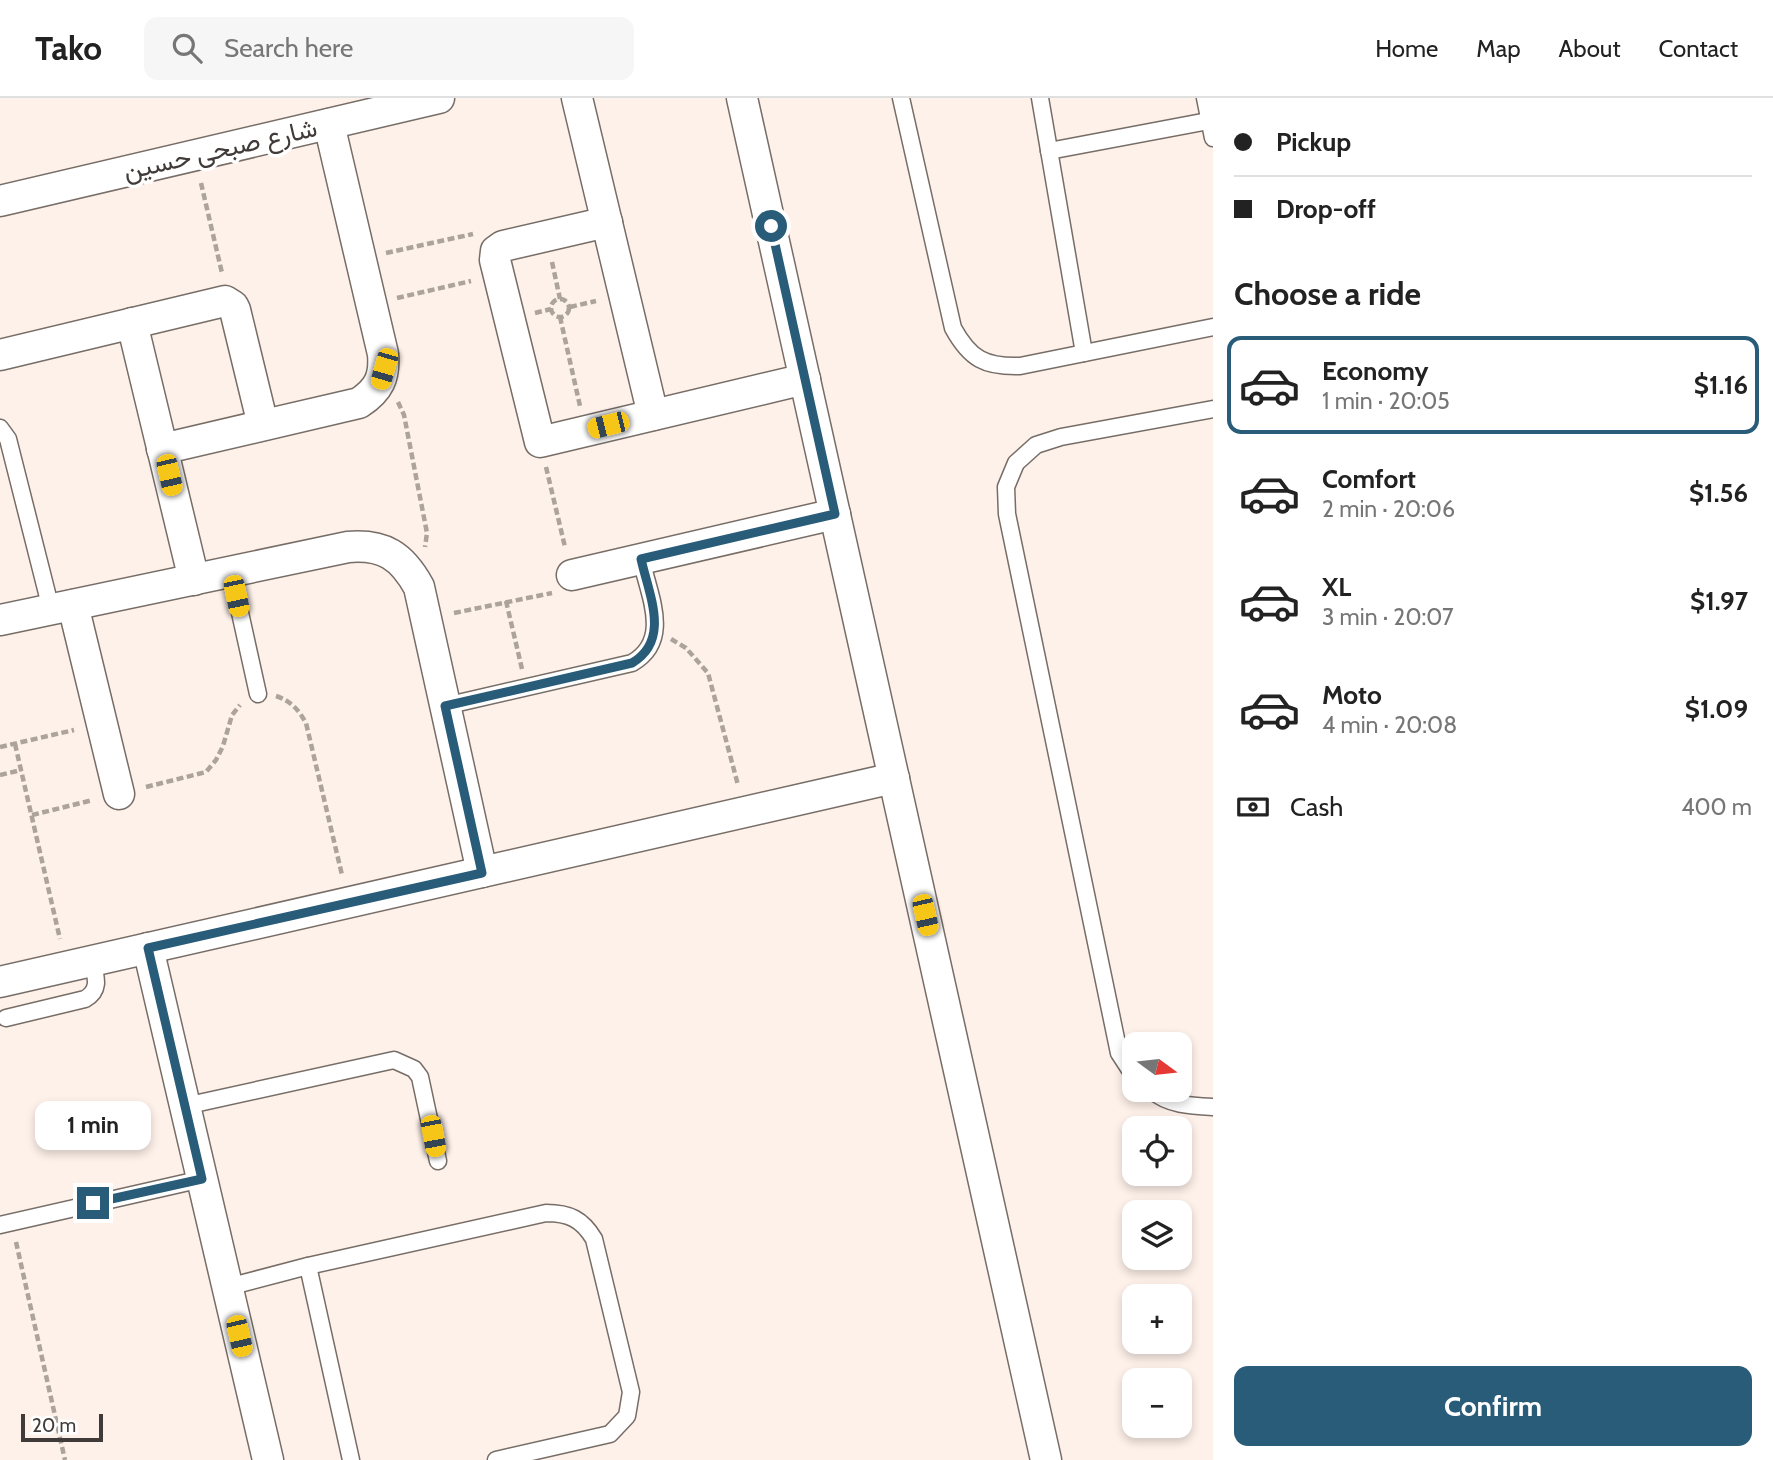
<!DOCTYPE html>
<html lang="en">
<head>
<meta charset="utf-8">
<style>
  body { margin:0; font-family:Cabin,Vazirmatn,sans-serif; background:#f6f6f6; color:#222; height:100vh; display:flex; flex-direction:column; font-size:26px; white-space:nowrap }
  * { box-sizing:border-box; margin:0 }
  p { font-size:23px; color:#767676 }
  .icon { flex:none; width:38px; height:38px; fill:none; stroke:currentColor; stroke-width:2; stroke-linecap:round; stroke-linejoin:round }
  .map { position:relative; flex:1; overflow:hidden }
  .panel { display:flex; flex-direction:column; background:#fff; width:560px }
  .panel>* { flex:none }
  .hud { display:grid; align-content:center; height:154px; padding:0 21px; background:#fff }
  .needle { width:46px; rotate:105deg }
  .fabs { position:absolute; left:1122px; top:934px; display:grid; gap:14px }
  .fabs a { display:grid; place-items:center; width:70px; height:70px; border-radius:14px; background:#fff; box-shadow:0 4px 10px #0003; font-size:35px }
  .scale { position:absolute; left:21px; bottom:18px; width:82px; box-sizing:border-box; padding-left:7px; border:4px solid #403b38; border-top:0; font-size:19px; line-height:24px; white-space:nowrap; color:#403b38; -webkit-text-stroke:5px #fff; paint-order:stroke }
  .end { position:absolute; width:32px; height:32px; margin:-16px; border:9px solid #295c79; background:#fff; box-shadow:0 0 0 4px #fff }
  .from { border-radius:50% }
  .bubble { position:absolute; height:49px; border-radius:14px; background:#fff; box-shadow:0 4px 10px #0003; font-size:23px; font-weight:700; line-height:49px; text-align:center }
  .car { position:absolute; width:21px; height:42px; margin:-21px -10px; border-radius:9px; box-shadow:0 0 5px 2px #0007; background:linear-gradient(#f5c518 24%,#345 0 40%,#f5c518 0 76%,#345 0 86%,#f5c518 0) }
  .hud b { display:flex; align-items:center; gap:24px; height:66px; font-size:26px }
  .hud b+b { border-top:2px solid #e0e0e0 }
  .hud i { width:18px; height:18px; background:#222 }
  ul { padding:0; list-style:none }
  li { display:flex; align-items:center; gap:21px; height:98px; margin:0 14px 10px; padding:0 7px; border:4px solid transparent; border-radius:14px }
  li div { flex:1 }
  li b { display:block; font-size:26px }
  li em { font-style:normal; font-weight:700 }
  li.current { border-color:#295c79 }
  li>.icon { width:63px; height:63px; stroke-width:1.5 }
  h2 { padding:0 21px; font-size:32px; line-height:84px }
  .pay { display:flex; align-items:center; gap:18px; height:77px; padding:0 21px; font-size:26px }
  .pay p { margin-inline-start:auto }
  .primary-button { display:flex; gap:14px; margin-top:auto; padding:14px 21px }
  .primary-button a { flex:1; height:80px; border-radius:14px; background:#295c79; color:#fff; font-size:28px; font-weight:700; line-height:80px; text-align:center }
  header { display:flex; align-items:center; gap:42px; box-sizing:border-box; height:98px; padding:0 35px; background:#fff; border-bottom:2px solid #e0e0e0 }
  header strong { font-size:33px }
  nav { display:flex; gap:38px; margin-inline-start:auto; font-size:24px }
  .search { width:490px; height:63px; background:#f6f6f6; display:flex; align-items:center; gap:18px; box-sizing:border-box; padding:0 24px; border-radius:14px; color:#767676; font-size:26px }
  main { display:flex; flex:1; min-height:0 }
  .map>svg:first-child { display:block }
</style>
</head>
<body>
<header>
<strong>Tako</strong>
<div class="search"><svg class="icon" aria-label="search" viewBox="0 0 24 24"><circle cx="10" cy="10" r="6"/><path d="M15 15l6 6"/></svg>Search here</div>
<nav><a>Home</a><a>Map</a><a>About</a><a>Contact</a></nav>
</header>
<main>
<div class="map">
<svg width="1213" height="1362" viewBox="0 0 1213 1362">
  <rect width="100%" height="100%" fill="#fef1ea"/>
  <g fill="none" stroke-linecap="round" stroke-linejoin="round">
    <defs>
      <g id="lane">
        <path d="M901,0L953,230C970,261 985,269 1020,268L1213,229"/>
        <polyline points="1040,0 1084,255"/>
        <polyline points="1205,0 1213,40"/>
        <polyline points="1049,53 1213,22"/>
        <polyline points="0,330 8,341 51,511"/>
        <polyline points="231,474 258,596"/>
        <path d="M445,608L632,565C672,542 649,498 641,461"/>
        <path d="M6,920L85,901C101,892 96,879 92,863"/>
        <polyline points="1134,978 1119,955 1007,416 1006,389 1016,365 1036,347 1061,339 1213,311"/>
        <path d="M1151,992C1168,1007 1191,1008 1213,1009"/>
        <polyline points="185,1008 394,962 414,971 420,979 438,1063"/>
        <polyline points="0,1127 202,1081"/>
        <polyline points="308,1168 351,1362"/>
        <path d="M228,1189L308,1168L546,1115C569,1115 582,1121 594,1141L631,1294L627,1318L610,1336L496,1362"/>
      </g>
      <g id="street">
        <polyline points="577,0 653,317"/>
        <polyline points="742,0 1046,1362"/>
        <polyline points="0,103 439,0"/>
        <polyline points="607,124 503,148 496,153 495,162 540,344 805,281"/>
        <polyline points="132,225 194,482"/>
        <polyline points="0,257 225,203 233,208 235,212 263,327"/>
        <path d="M162,351L359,305C379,292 385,279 383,256L329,26"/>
        <polyline points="572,477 835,416"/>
        <polyline points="73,507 119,696"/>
        <path d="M0,522L348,449C384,446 402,458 419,489L482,774"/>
        <polyline points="148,850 268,1362"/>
        <polyline points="0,884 894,680"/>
      </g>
    </defs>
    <use href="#lane" stroke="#776d67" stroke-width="19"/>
    <use href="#street" stroke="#776d67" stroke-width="33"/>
    <g stroke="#aca39d" stroke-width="4.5" stroke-dasharray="7 3.5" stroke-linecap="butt">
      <polyline points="201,85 222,175"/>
      <polyline points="386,155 473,136"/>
      <polyline points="552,164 560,201"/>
      <polyline points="397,200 471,183"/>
      <circle cx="560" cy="210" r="9"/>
      <polyline points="570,209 596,203"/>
      <polyline points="535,215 551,211"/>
      <polyline points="560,219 580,308"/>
      <polyline points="398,304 404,317 427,435 425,449"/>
      <polyline points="546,369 565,449"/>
      <polyline points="506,503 522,571"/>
      <polyline points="454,515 552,495"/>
      <polyline points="671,541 686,550 708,575 738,687"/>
      <path d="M276,598C291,603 298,611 306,625L342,777"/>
      <polyline points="15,646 60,841"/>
      <polyline points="0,649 74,632"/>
      <polyline points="0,677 21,672"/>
      <polyline points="146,689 206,674 216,662 223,648 232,617 240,607"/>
      <polyline points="32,717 93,702"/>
      <polyline points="16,1144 65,1362"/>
    </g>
    <use href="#lane" stroke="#fff" stroke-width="16"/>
    <use href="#street" stroke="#fff" stroke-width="30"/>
  </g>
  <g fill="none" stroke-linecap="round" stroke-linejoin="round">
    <path stroke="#295c79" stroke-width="9" d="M93,1105L202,1081L148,850L482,775L445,608L632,565C671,542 649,497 641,461L835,416L771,128"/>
  </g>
  <g text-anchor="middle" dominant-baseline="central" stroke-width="7" stroke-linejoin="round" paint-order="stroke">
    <g font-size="26" fill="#403b38" stroke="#fff">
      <text transform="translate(220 51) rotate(-13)">شارع صبحى حسين</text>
    </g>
  </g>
</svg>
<div class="fabs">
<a><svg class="needle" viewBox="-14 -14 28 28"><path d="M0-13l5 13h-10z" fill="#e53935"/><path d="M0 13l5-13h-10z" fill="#767676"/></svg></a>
<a><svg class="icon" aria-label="locate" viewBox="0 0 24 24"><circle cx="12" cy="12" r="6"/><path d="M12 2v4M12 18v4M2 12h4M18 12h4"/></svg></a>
<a><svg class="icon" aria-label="layers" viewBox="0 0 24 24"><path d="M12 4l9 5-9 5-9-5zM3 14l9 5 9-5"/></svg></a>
<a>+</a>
<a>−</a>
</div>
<div class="scale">20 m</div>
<i class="end from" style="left:771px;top:128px"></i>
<i class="end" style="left:93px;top:1105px"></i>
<div class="bubble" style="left:35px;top:1003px;width:116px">1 min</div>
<i class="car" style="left:384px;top:271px;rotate:196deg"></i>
<i class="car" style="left:608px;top:327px;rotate:256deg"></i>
<i class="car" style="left:169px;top:377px;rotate:167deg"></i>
<i class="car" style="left:236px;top:498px;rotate:168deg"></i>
<i class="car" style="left:925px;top:817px;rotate:167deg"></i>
<i class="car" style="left:433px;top:1038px;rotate:169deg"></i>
<i class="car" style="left:239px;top:1238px;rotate:167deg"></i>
</div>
<section class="panel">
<div class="hud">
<b><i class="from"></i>Pickup</b>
<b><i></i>Drop-off</b>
</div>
<h2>Choose a ride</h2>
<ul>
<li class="current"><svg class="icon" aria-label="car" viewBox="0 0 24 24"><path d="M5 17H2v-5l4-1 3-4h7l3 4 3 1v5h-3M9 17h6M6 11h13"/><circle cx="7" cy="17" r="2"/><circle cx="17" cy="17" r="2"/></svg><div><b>Economy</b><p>1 min · 20:05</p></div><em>$1.16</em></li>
<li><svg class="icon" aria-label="car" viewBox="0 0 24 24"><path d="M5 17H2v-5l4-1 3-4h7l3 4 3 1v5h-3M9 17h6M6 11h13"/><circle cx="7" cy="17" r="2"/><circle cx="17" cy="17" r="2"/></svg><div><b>Comfort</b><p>2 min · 20:06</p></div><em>$1.56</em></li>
<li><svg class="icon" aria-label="car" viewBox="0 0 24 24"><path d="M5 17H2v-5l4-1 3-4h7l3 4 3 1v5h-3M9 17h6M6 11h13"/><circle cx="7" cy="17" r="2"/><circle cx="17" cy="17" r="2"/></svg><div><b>XL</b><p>3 min · 20:07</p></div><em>$1.97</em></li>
<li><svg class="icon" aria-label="car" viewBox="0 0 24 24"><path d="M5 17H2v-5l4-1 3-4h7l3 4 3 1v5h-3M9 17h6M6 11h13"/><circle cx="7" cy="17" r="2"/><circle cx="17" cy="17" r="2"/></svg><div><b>Moto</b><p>4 min · 20:08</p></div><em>$1.09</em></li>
</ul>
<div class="pay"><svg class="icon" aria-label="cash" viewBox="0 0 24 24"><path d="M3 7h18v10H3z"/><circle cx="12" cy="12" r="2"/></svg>Cash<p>400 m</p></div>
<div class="primary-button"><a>Confirm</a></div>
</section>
</main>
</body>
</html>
